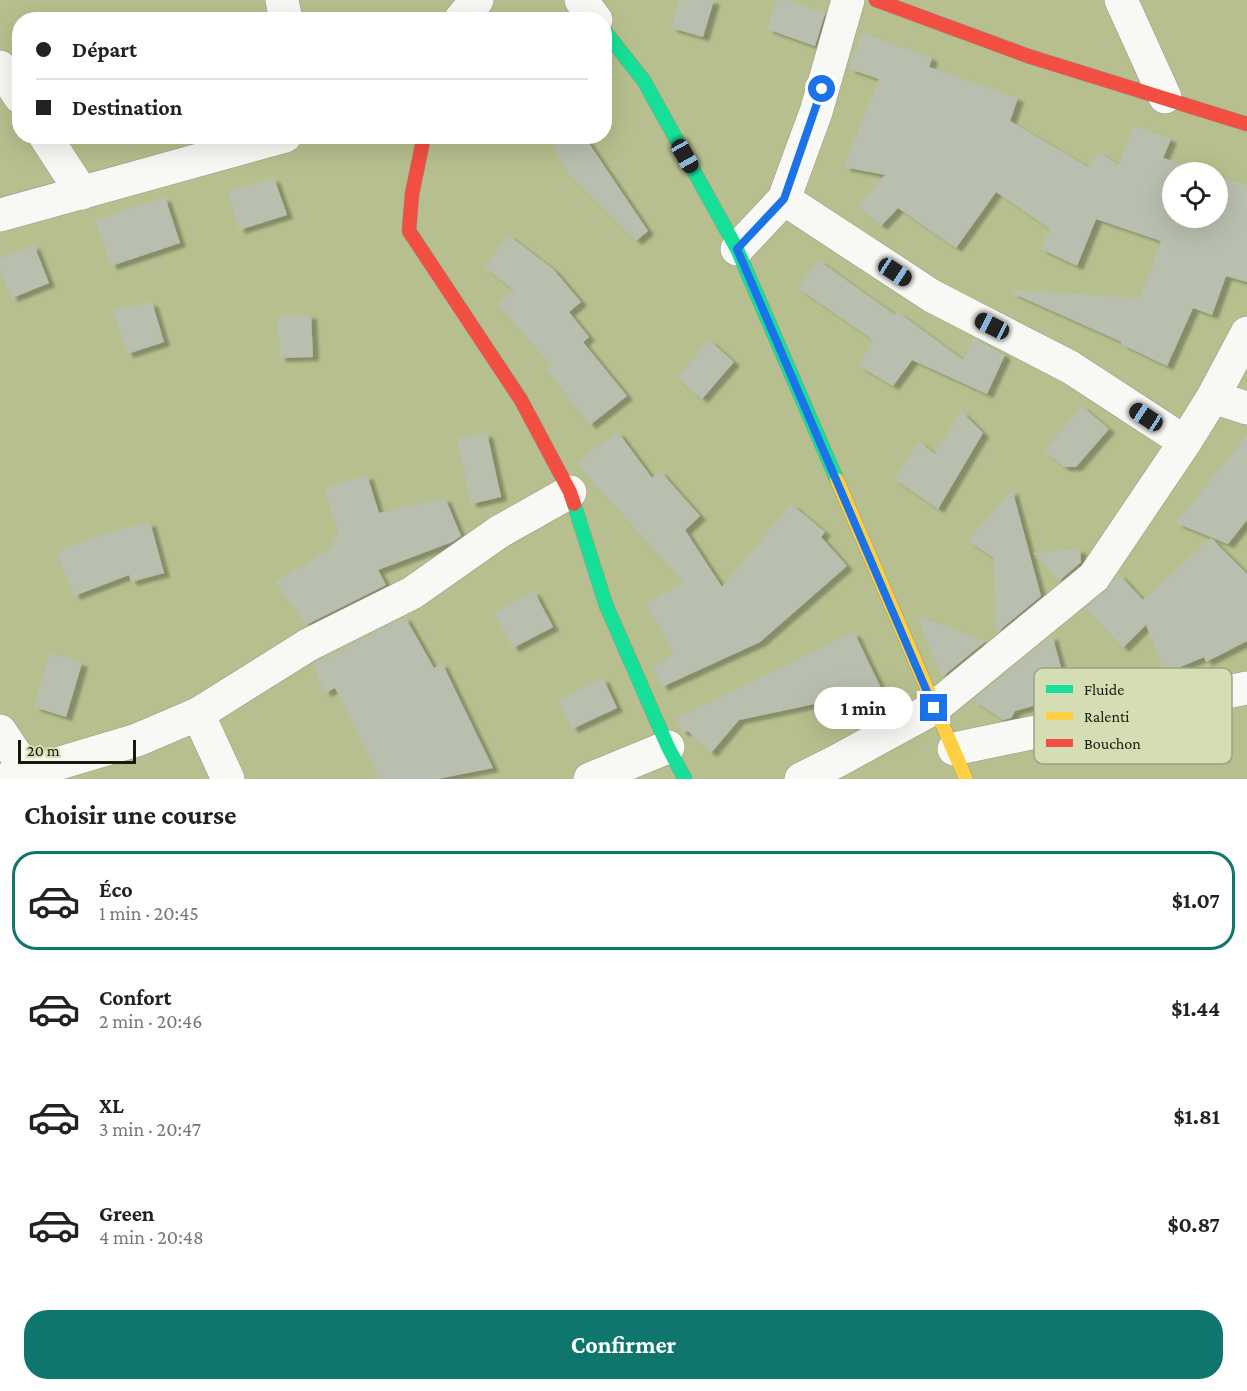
<!DOCTYPE html>
<html lang="fr">
<head>
<meta charset="utf-8">
<style>
  body { margin:0; font-family:"Crimson Pro",serif; background:#f2f2f2; color:#222; height:100vh; display:flex; flex-direction:column; font-size:22px; white-space:nowrap }
  * { box-sizing:border-box; margin:0 }
  p { font-size:20px; color:#767676 }
  .icon { flex:none; width:33px; height:33px; fill:none; stroke:currentColor; stroke-width:2; stroke-linecap:round; stroke-linejoin:round }
  .map { position:relative; height:779px; overflow:hidden }
  .panel { display:flex; flex-direction:column; background:#fff; flex:1 }
  .panel>* { flex:none }
  .banner { position:absolute; left:12px; top:12px; width:600px; height:132px; border-radius:24px; box-shadow:0 6px 24px #0002; display:grid; align-content:center; height:132px; padding:0 24px; background:#fff }
  .buttons { position:absolute; left:1162px; top:162px; display:grid; gap:12px }
  .buttons a { display:grid; place-items:center; width:66px; height:66px; border-radius:50%; background:#fff; box-shadow:0 6px 24px #0002; font-size:30px }
  .scale { position:absolute; left:18px; bottom:15px; width:118px; box-sizing:border-box; padding-left:6px; border:3px solid #171a0b; border-top:0; font-size:16px; line-height:21px; white-space:nowrap; color:#171a0b; -webkit-text-stroke:4px #d5ddb4; paint-order:stroke }
  .end { position:absolute; width:27px; height:27px; margin:-14px; border:8px solid #1a73e8; background:#fff; box-shadow:0 0 0 3px #fff }
  .from { border-radius:50% }
  .bubble { position:absolute; height:42px; border-radius:21px; background:#fff; box-shadow:0 6px 24px #0002; font-size:20px; font-weight:700; line-height:42px; text-align:center }
  .car { position:absolute; width:18px; height:36px; margin:-18px -9px; border-radius:8px; box-shadow:0 0 4px 2px #0007; background:linear-gradient(#222 24%,#8ab4d8 0 40%,#222 0 76%,#8ab4d8 0 86%,#222 0) }
  .banner b { display:flex; align-items:center; gap:21px; height:57px; font-size:22px }
  .banner b+b { border-top:2px solid #e0e0e0 }
  .banner i { width:15px; height:15px; background:#222 }
  ul { padding:0; list-style:none }
  li { display:flex; align-items:center; gap:18px; height:99px; margin:0 12px 9px; padding:0 12px; border:3px solid transparent; border-radius:24px }
  li div { flex:1 }
  li b { display:block; font-size:22px }
  li em { font-style:normal; font-weight:700 }
  li.on { border-color:#0f766e }
  li>.icon { width:54px; height:54px; stroke-width:1.5 }
  h2 { padding:0 24px; font-size:27px; line-height:72px }
  .primary-button { display:flex; gap:12px; margin-top:auto; padding:12px 24px }
  .primary-button a { flex:1; height:69px; border-radius:24px; background:#0f766e; color:#fff; font-size:24px; font-weight:700; line-height:69px; text-align:center }
  .map>svg:first-child { display:block }
</style>
</head>
<body>
<div class="map">
<svg width="1247" height="779" viewBox="0 0 1247 779">
  <defs>
    <filter id="shadow"><feDropShadow dx="6" dy="4" stdDeviation="1.5" flood-color="#0004"/></filter>
  </defs>
  <rect width="100%" height="100%" fill="#cfd4bd"/>
  <path fill="#b6bf8d" fill-rule="evenodd" d="M0,0H1247V779H0ZM20,20H604V136H20ZM1173,172H1218V218H1173Z"/>
  <g fill="#b8bfae" filter="url(#shadow)">
    <polygon points="679,0 714,0 703,37 671,28"/>
    <polygon points="777,0 786,0 825,13 815,46 767,29"/>
    <polygon points="862,33 932,58 929,67 1018,98 1010,121 1088,167 1098,152 1119,165 1134,125 1171,139 1163,158 1208,172 1173,172 1173,218 1218,218 1218,176 1247,185 1247,282 1226,276 1212,315 1193,308 1167,366 1121,344 1122,342 1012,293 1013,290 1140,298 1161,241 1096,219 1077,266 1041,249 1050,229 996,192 956,248 898,208 881,226 858,205 885,175 844,167 879,79 849,69"/>
    <polygon points="569,136 584,136 648,231 636,241 568,173 553,147"/>
    <polygon points="274,178 287,215 239,230 228,192"/>
    <polygon points="165,197 180,243 111,266 96,221"/>
    <polygon points="508,235 553,269 581,302 569,312 589,337 583,342 627,396 590,425 545,368 552,367 498,304 514,290 484,267"/>
    <polygon points="34,245 49,283 12,298 0,270 0,259"/>
    <polygon points="818,260 895,315 898,312 963,360 973,338 1005,355 987,394 912,360 893,386 859,366 873,340 798,288"/>
    <polygon points="152,302 164,342 127,354 113,310"/>
    <polygon points="311,315 313,357 280,358 278,316"/>
    <polygon points="709,340 734,362 702,399 677,378"/>
    <polygon points="1082,406 1109,429 1076,467 1064,467 1044,451"/>
    <polygon points="961,411 983,433 938,509 894,479 919,442 935,454"/>
    <polygon points="618,432 652,478 660,471 700,516 685,530 722,587 791,504 825,532 821,537 847,566 760,642 662,687 654,668 674,652 646,604 683,582 576,463"/>
    <polygon points="487,433 501,497 471,504 457,439"/>
    <polygon points="1247,435 1247,520 1228,544 1176,523"/>
    <polygon points="367,475 379,513 445,498 461,536 452,542 378,570 386,585 306,625 275,582 335,546 331,538 339,534 324,489"/>
    <polygon points="1012,489 1041,596 996,633 994,558 968,541"/>
    <polygon points="150,522 164,573 131,582 129,575 74,596 57,552 101,535"/>
    <polygon points="1211,538 1247,574 1247,641 1206,662 1204,657 1166,673 1146,625 1123,648 1085,608 1106,591 1119,574 1143,600"/>
    <polygon points="1080,549 1081,562 1059,581 1033,553"/>
    <polygon points="534,591 553,627 513,648 494,613"/>
    <polygon points="917,616 986,641 942,677"/>
    <polygon points="405,617 434,668 442,663 493,768 437,779 380,779 335,688 325,693 313,664"/>
    <polygon points="854,632 882,690 852,705 847,697 739,720 711,753 688,731 682,732 676,719"/>
    <polygon points="1052,635 1069,696 1015,711 1011,718 1003,720 973,700"/>
    <polygon points="50,653 82,663 66,717 34,707"/>
    <polygon points="603,678 617,708 572,729 558,700"/>
  </g>
  <g fill="none" stroke-linecap="round" stroke-linejoin="round">
    <defs>
      <g id="street">
        <polyline points="282,0 286,20"/>
        <polyline points="581,0 596,20"/>
        <polyline points="1121,0 1165,97"/>
        <polyline points="460,20 477,0"/>
        <polyline points="0,67 20,97"/>
        <polyline points="45,136 82,193"/>
        <polyline points="784,199 932,296 1070,367 1185,442"/>
        <polyline points="0,215 285,136"/>
        <polyline points="737,249 784,199 816,112 848,0"/>
        <polyline points="1213,397 1247,408"/>
        <polyline points="198,714 228,779"/>
        <polyline points="0,731 32,779"/>
        <polyline points="954,749 1247,688"/>
        <polyline points="6,779 137,740 198,714 308,645 412,593 499,532 570,492"/>
        <polyline points="590,779 668,747"/>
        <polyline points="801,779 837,761 934,708 1094,577 1185,442 1213,397 1247,333"/>
      </g>
      <g id="fast">
        <polyline points="604,30 644,81 737,249 837,480"/>
        <polyline points="574,504 606,605 668,747 685,779"/>
      </g>
      <polyline id="slow" points="837,480 966,779"/>
      <g id="jam">
        <polyline points="876,0 1028,56 1247,124"/>
        <polyline points="424,136 412,194 409,231 521,400 570,492 574,504"/>
      </g>
    </defs>
    <use href="#street" stroke="#949886" stroke-width="34"/>
    <use href="#fast" stroke="#949886" stroke-width="15"/>
    <use href="#slow" stroke="#949886" stroke-width="15"/>
    <use href="#jam" stroke="#949886" stroke-width="15"/>
    <use href="#street" stroke="#f8f9f5" stroke-width="33"/>
    <use href="#fast" stroke="#16e098" stroke-width="14"/>
    <use href="#slow" stroke="#ffcf43" stroke-width="14"/>
    <use href="#jam" stroke="#f24e42" stroke-width="14"/>
  </g>
  <g fill="none" stroke-linecap="round" stroke-linejoin="round">
    <polyline stroke="#1a73e8" stroke-width="8" points="822,89 784,199 737,249 934,708"/>
  </g>
  <rect x="1034" y="668" width="198" height="96" rx="9" fill="#d5ddb4" stroke="#9ca281" stroke-width="1.5"/>
  <rect x="1046" y="685" width="27" height="8" fill="#16e098"/>
  <rect x="1046" y="712" width="27" height="8" fill="#ffcf43"/>
  <rect x="1046" y="739" width="27" height="8" fill="#f24e42"/>
  <g font-size="16" fill="#171a0b">
    <text x="1084" y="695">Fluide</text>
    <text x="1084" y="722">Ralenti</text>
    <text x="1084" y="749">Bouchon</text>
  </g>
</svg>
<div class="buttons">
<a><svg class="icon" aria-label="locate" viewBox="0 0 24 24"><circle cx="12" cy="12" r="6"/><path d="M12 2v4M12 18v4M2 12h4M18 12h4"/></svg></a>
</div>
<div class="scale">20 m</div>
<i class="end from" style="left:822px;top:89px"></i>
<i class="end" style="left:934px;top:708px"></i>
<div class="bubble" style="left:814px;top:687px;width:99px">1 min</div>
<i class="car" style="left:685px;top:156px;rotate:151deg"></i>
<i class="car" style="left:895px;top:272px;rotate:123deg"></i>
<i class="car" style="left:992px;top:326px;rotate:297deg"></i>
<i class="car" style="left:1146px;top:417px;rotate:303deg"></i>
<div class="banner">
<b><i class="from"></i>Départ</b>
<b><i></i>Destination</b>
</div>
</div>
<section class="panel">
<h2>Choisir une course</h2>
<ul>
<li class="on"><svg class="icon" aria-label="car" viewBox="0 0 24 24"><path d="M5 17H2v-5l4-1 3-4h7l3 4 3 1v5h-3M9 17h6M6 11h13"/><circle cx="7" cy="17" r="2"/><circle cx="17" cy="17" r="2"/></svg><div><b>Éco</b><p>1 min · 20:45</p></div><em>$1.07</em></li>
<li><svg class="icon" aria-label="car" viewBox="0 0 24 24"><path d="M5 17H2v-5l4-1 3-4h7l3 4 3 1v5h-3M9 17h6M6 11h13"/><circle cx="7" cy="17" r="2"/><circle cx="17" cy="17" r="2"/></svg><div><b>Confort</b><p>2 min · 20:46</p></div><em>$1.44</em></li>
<li><svg class="icon" aria-label="car" viewBox="0 0 24 24"><path d="M5 17H2v-5l4-1 3-4h7l3 4 3 1v5h-3M9 17h6M6 11h13"/><circle cx="7" cy="17" r="2"/><circle cx="17" cy="17" r="2"/></svg><div><b>XL</b><p>3 min · 20:47</p></div><em>$1.81</em></li>
<li><svg class="icon" aria-label="car" viewBox="0 0 24 24"><path d="M5 17H2v-5l4-1 3-4h7l3 4 3 1v5h-3M9 17h6M6 11h13"/><circle cx="7" cy="17" r="2"/><circle cx="17" cy="17" r="2"/></svg><div><b>Green</b><p>4 min · 20:48</p></div><em>$0.87</em></li>
</ul>
<div class="primary-button"><a>Confirmer</a></div>
</section>
</body>
</html>
